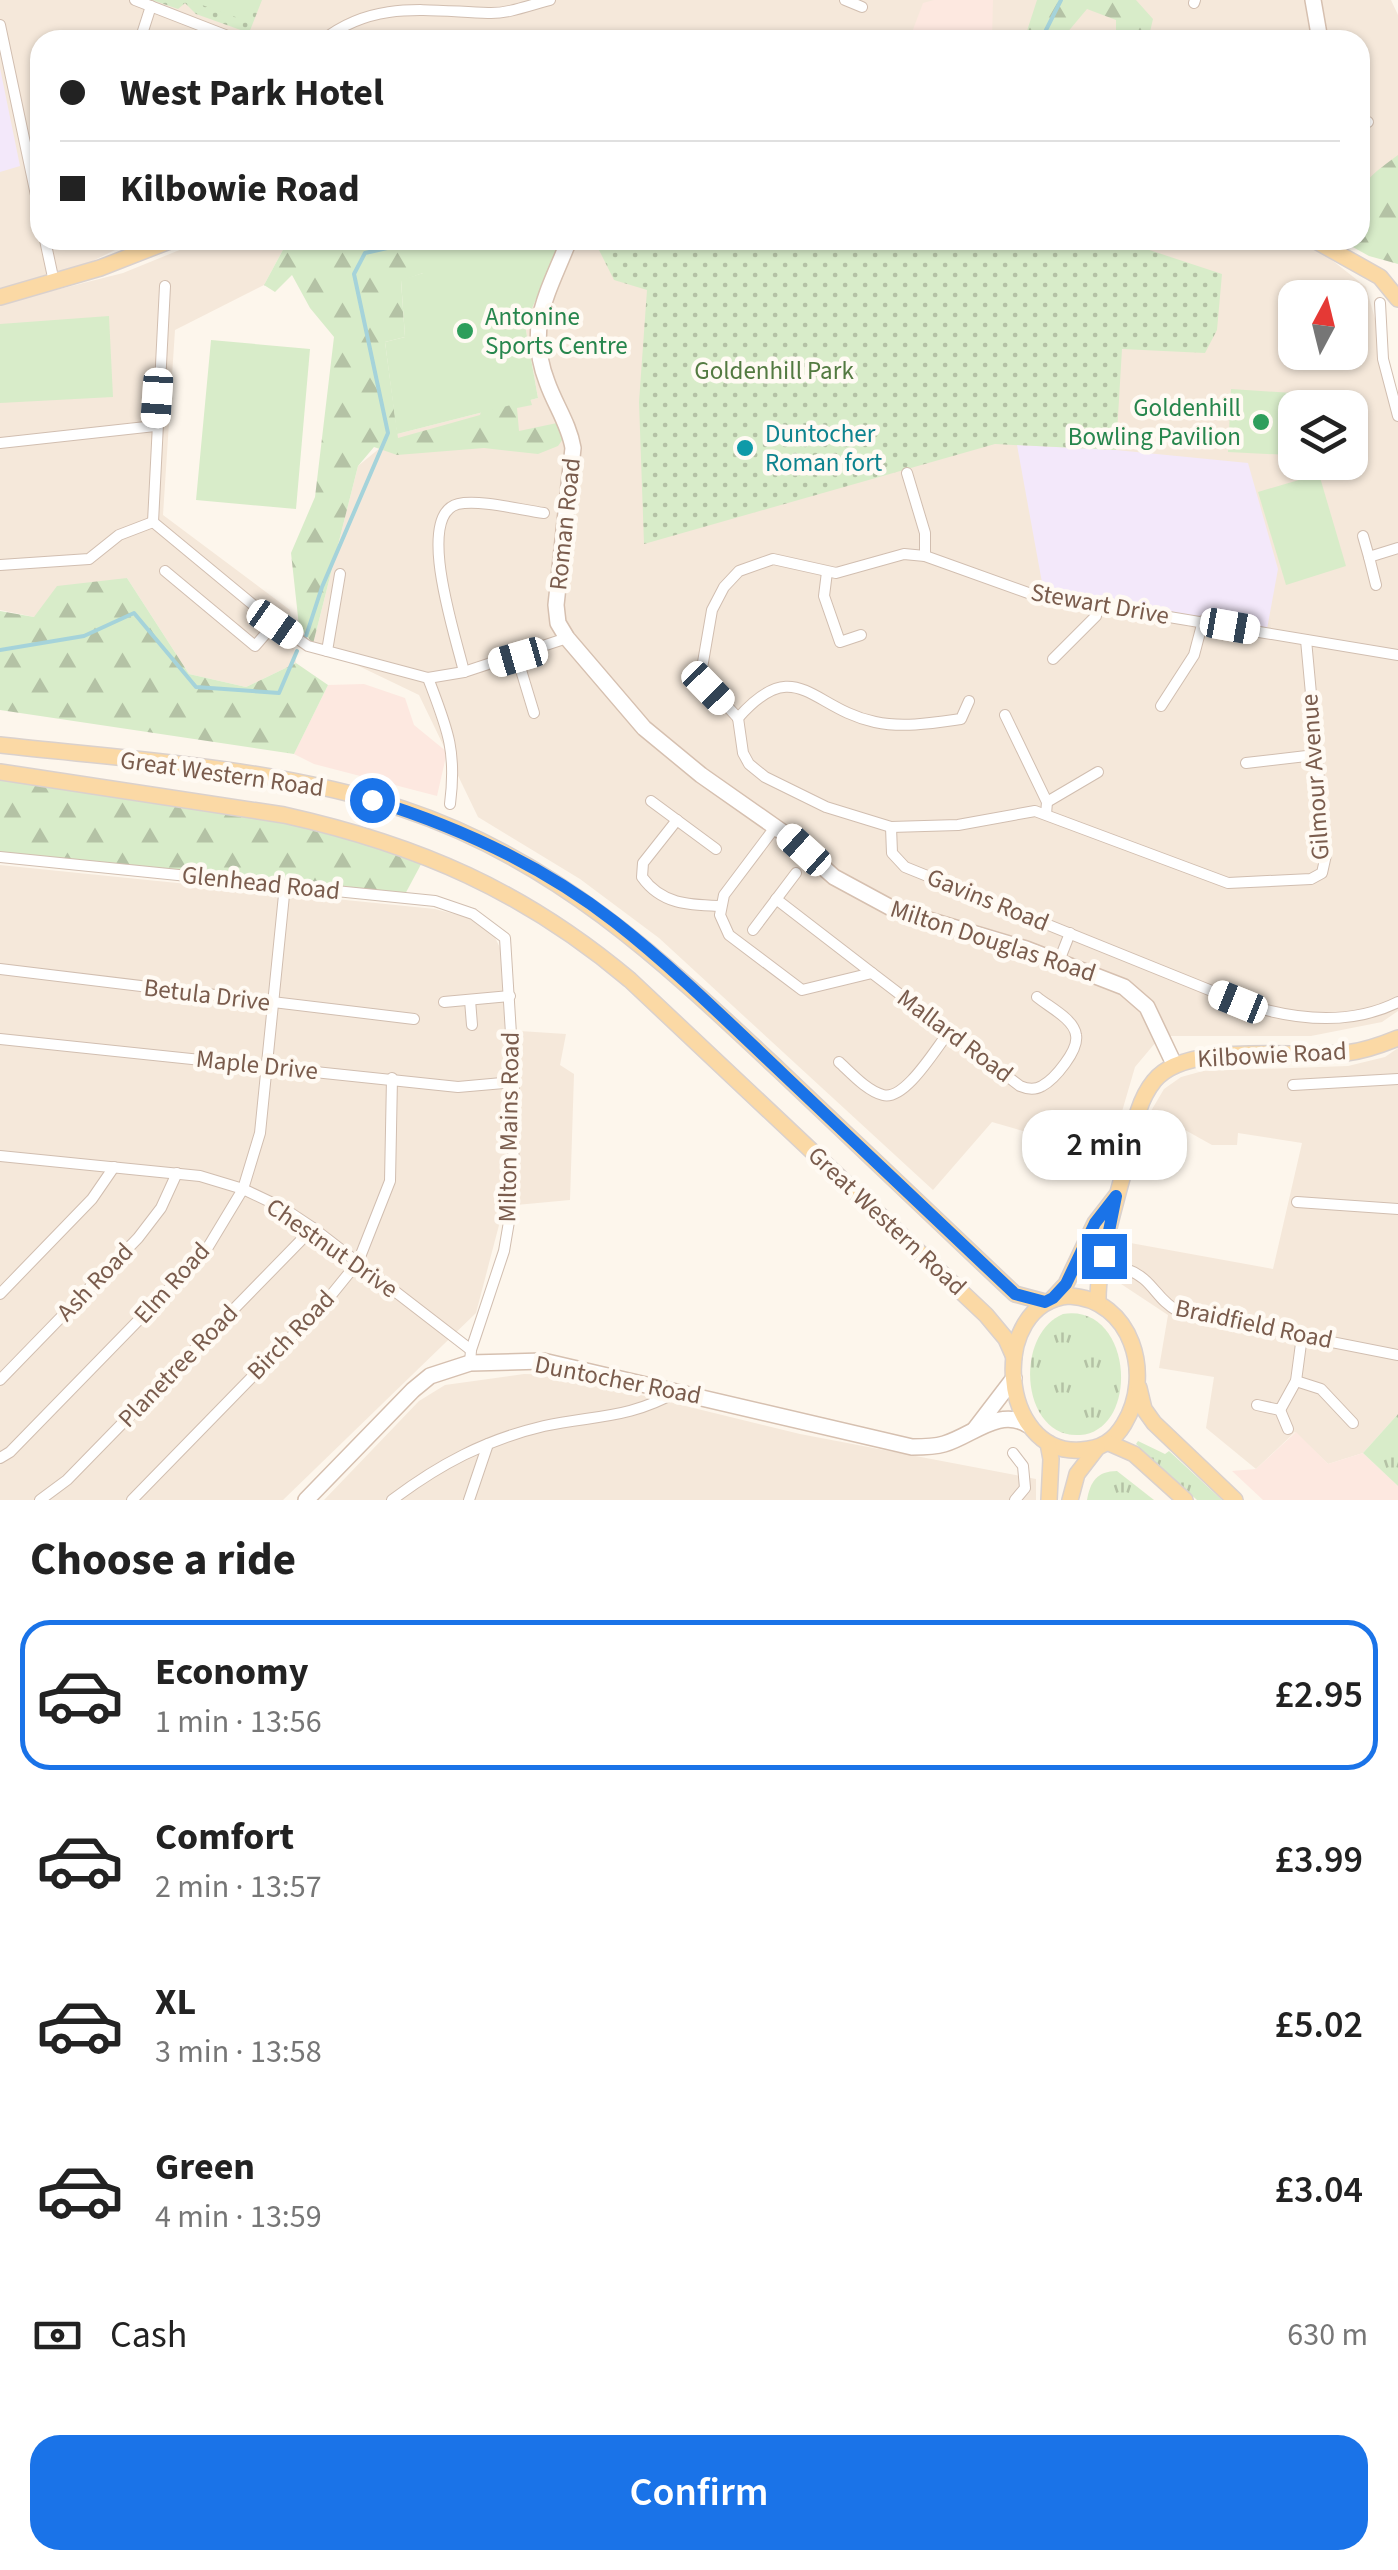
<!DOCTYPE html>
<html lang="en">
<head>
<meta charset="utf-8">
<style>
  body { margin:0; font-family:"Source Sans 3",sans-serif; background:#f2f2f2; color:#222; height:100vh; display:flex; flex-direction:column; font-size:38px; white-space:nowrap }
  * { box-sizing:border-box; margin:0 }
  p { font-size:32px; color:#767676 }
  .icon { flex:none; width:55px; height:55px; fill:none; stroke:currentColor; stroke-width:2; stroke-linecap:round; stroke-linejoin:round }
  .map { position:relative; height:1500px; overflow:hidden }
  .drawer { display:flex; flex-direction:column; background:#fff; flex:1 }
  .drawer>* { flex:none }
  .guide { position:absolute; left:30px; top:30px; width:1340px; height:220px; border-radius:30px; box-shadow:0 2px 8px #0004; display:grid; align-content:center; height:220px; padding:0 30px; background:#fff }
  .needle { width:65px; rotate:7deg }
  .tools { position:absolute; left:1278px; top:280px; display:grid; gap:20px }
  .tools a { display:grid; place-items:center; width:90px; height:90px; border-radius:20px; background:#fff; box-shadow:0 2px 8px #0004; font-size:50px }
  .end { position:absolute; width:45px; height:45px; margin:-22px; border:12px solid #1a73e8; background:#fff; box-shadow:0 0 0 5px #fff }
  .from { border-radius:50% }
  .bubble { position:absolute; height:70px; border-radius:30px; background:#fff; box-shadow:0 2px 8px #0004; font-size:32px; font-weight:600; line-height:70px; text-align:center }
  .car { position:absolute; width:30px; height:60px; margin:-30px -15px; border-radius:12px; box-shadow:0 0 8px 2px #0007; background:linear-gradient(#fff 24%,#345 0 40%,#fff 0 76%,#345 0 86%,#fff 0) }
  .guide b { display:flex; align-items:center; gap:35px; height:95px; font-size:38px }
  .guide b+b { border-top:2px solid #e0e0e0 }
  .guide i { width:25px; height:25px; background:#222 }
  ul { padding:0; list-style:none }
  li { display:flex; align-items:center; gap:30px; height:150px; margin:0 20px 15px; padding:0 10px; border:5px solid transparent; border-radius:30px }
  li div { flex:1 }
  li b { display:block; font-size:38px }
  li em { font-style:normal; font-weight:600 }
  li.active { border-color:#1a73e8 }
  li>.icon { width:90px; height:90px; stroke-width:1.5 }
  h2 { padding:0 30px; font-size:45px; line-height:120px }
  .pay { display:flex; align-items:center; gap:25px; height:110px; padding:0 30px; font-size:38px }
  .pay p { margin-inline-start:auto }
  .cta { display:flex; gap:20px; margin-top:auto; padding:20px 30px }
  .cta a { flex:1; height:115px; border-radius:30px; background:#1a73e8; color:#fff; font-size:40px; font-weight:600; line-height:115px; text-align:center }
  .map>svg:first-child { display:block }
</style>
</head>
<body>
<div class="map">
<svg width="1398" height="1500" viewBox="0 0 1398 1500">
  <defs>
    <pattern id="grass-tufts" width="24" height="20" patternUnits="userSpaceOnUse" patternTransform="scale(2.5)"><rect width="24" height="20" fill="#d8ecc9"/><path d="M3 7l-1-3M5 7V3M7 7l1-3M15 17l-1-3M17 17v-4M19 17l1-3" fill="none" stroke="#b4c2a5"/></pattern>
    <pattern id="forest-firs" width="22" height="20" patternUnits="userSpaceOnUse" patternTransform="scale(2.5)"><rect width="22" height="20" fill="#d8ecc9"/><path d="M5 1l3.5 6h-7zM16 11l3.5 6h-7z" fill="#b4c2a5"/></pattern>
    <pattern id="park-dots" width="8" height="8" patternUnits="userSpaceOnUse" patternTransform="scale(2.5)"><rect width="8" height="8" fill="#d8ecc9"/><path d="M2 2h.1M6 6h.1" fill="none" stroke="#b4c2a5" stroke-width="1.8" stroke-linecap="round"/></pattern>
  </defs>
  <rect width="100%" height="100%" fill="#fdf6ec"/>
  <g fill="#f5e8da" fill-rule="evenodd">
    <polygon points="0,0 1391,0 1398,15 1398,161 1360,213 1360,40 40,40 40,240 146,240 115,250 54,280 0,288"/>
    <polygon points="204,240 282,240 285,246 264,285 175,330 163,515 290,610 296,663 246,687 189,674 127,578 34,617 0,610 0,304 123,273"/>
    <path d="M561,240H1293L1323,253L1366,287L1398,400V1011L1382,1022L1311,1036H1161L1135,1067L1109,1156L992,1122L933,1190L659,938L580,879L478,817L419,695L313,644L358,466L397,434L538,398L525,325ZM1295,298H1350V352H1295ZM1295,408H1350V462H1295Z"/>
    <polygon points="0,865 435,909 469,918 493,933 500,948 505,1030 566,1034 560,1065 574,1074 570,1200 504,1206 476,1313 283,1500 0,1500"/>
    <polygon points="1398,1048 1398,1414 1363,1453 1328,1464 1295,1432 1256,1469 1206,1428 1214,1377 1159,1368 1168,1315 1115,1280 1125,1242 1273,1269 1302,1143 1238,1133 1237,1145 1212,1145 1151,1111 1164,1089 1181,1077 1203,1071 1348,1066 1385,1057"/>
    <polygon points="524,1374 559,1375 800,1434 1036,1479 1036,1500 324,1500 419,1401 445,1385"/>
  </g>
  <g fill="#fde8e0">
    <polygon points="934,0 993,0 992,40 909,40 923,3"/>
    <polygon points="364,684 405,698 414,725 447,752 437,796 314,764 294,754 328,685"/>
    <polygon points="1296,1432 1328,1464 1363,1453 1398,1486 1398,1500 1263,1500 1232,1471 1256,1469"/>
  </g>
  <g fill="#f3e8fa">
    <polygon points="0,68 20,166 0,172"/>
    <polygon points="1017,445 1116,450 1248,463 1278,569 1267,629 1043,588"/>
  </g>
  <g fill="url(#grass-tufts)">
    <path d="M1063,1314C1133,1303 1141,1430 1080,1435C1021,1439 1013,1335 1063,1314Z"/>
    <polygon points="1398,1414 1398,1486 1363,1453"/>
    <polygon points="1138,1441 1165,1454 1169,1451 1222,1500 1197,1500 1136,1444"/>
    <path d="M1117,1471L1154,1500H1087C1090,1482 1097,1471 1117,1471Z"/>
  </g>
  <g fill="url(#forest-firs)">
    <polygon points="1037,0 1136,0 1153,19 1148,40 1116,33 1116,20 1087,9 1061,40 1033,40 1025,37"/>
    <path d="M1398,155V264L1369,256L1340,240H1360C1360,185 1352,189 1398,155Z"/>
    <polygon points="283,240 455,240 423,246 423,273 401,281 405,337 385,342 398,438 480,415 495,366 515,348 532,405 517,408 519,431 557,423 563,439 558,446 538,454 484,448 397,455 374,447 358,466 313,644 299,626 291,553 315,497 334,337 310,308 292,275 275,292 264,285 285,246"/>
    <polygon points="127,578 189,674 246,687 296,663 328,685 294,754 0,710 0,611 34,617 57,586"/>
    <polygon points="0,772 284,815 426,855 403,898 0,857"/>
  </g>
  <g fill="url(#park-dots)">
    <polygon points="152,0 262,0 249,33 196,14 185,3 178,9"/>
    <polygon points="594,240 1119,240 1222,274 1217,330 1205,353 1122,349 1116,450 995,444 644,544 639,402 647,290 614,280"/>
  </g>
  <g fill="#d8ecc9">
    <polygon points="188,0 251,0 244,20"/>
    <polygon points="455,240 561,240 525,325 538,398 397,434 385,342 405,337 401,280 423,273 423,246"/>
    <polygon points="109,316 113,397 0,403 0,324"/>
    <polygon points="211,340 310,349 296,509 196,500"/>
    <polygon points="1231,389 1293,393 1290,455 1228,452"/>
    <polygon points="1319,474 1346,566 1286,585 1258,492"/>
  </g>
  <g fill="none" stroke-linecap="round" stroke-linejoin="round">
    <g stroke="#a5d3da" stroke-width="4">
      <polyline points="1041,40 1061,0"/>
      <polyline points="306,636 322,587 388,433 354,274 365,253 423,240"/>
      <polyline points="0,650 84,636 134,613 196,687 279,693 297,651"/>
    </g>
    <defs>
      <g id="street">
        <polyline points="135,0 238,40"/>
        <polyline points="845,0 862,7"/>
        <polyline points="1194,3 1195,0"/>
        <polyline points="0,25 40,214"/>
        <polyline points="144,40 142,34 151,6"/>
        <path d="M323,40C374,0 426,11 488,13C508,14 530,5 550,0"/>
        <polyline points="1360,121 1368,122"/>
        <polyline points="45,240 54,282"/>
        <polyline points="1380,303 1383,359 1398,416"/>
        <polyline points="0,443 155,426"/>
        <polyline points="907,473 925,533 925,556"/>
        <polyline points="153,522 275,623 308,646 428,678 464,672 567,638"/>
        <polyline points="153,522 165,286"/>
        <polyline points="1363,536 1369,557"/>
        <polyline points="0,565 89,559 119,535 153,522"/>
        <polyline points="165,571 255,646 275,623"/>
        <polyline points="827,572 824,596 840,642 861,635"/>
        <polyline points="1376,585 1369,557 1398,548"/>
        <polyline points="327,651 340,574"/>
        <polyline points="517,657 534,713"/>
        <polyline points="1053,659 1096,616 1099,604"/>
        <path d="M464,672C457,640 414,515 458,504C479,499 521,510 544,513"/>
        <path d="M428,678C447,728 457,750 450,804"/>
        <polyline points="1161,706 1194,655 1203,621"/>
        <polyline points="1005,715 1047,802 1046,814"/>
        <polyline points="738,718 743,753 749,764 765,777 826,807 891,827 958,825 1035,811 1228,883 1311,879 1322,873 1326,855 1306,640"/>
        <polyline points="738,718 704,681 702,668 712,610 724,587 739,571 773,559 836,573 904,554 925,556 1031,594 1398,655"/>
        <path d="M738,718C796,652 812,709 875,722C903,728 933,723 961,719L969,701"/>
        <polyline points="1246,763 1315,755"/>
        <polyline points="651,801 716,849"/>
        <polyline points="1047,802 1098,772"/>
        <path d="M677,820L643,863L642,877C662,905 690,905 721,906"/>
        <path d="M776,826L724,895L720,915L729,935L802,990L872,973L1020,1086C1027,1089 1035,1090 1042,1086C1055,1079 1079,1050 1076,1035C1074,1019 1049,1007 1037,997"/>
        <path d="M891,827L892,853L905,867L1239,1002C1289,1019 1348,1027 1398,1002"/>
        <polyline points="0,857 435,901 473,914 505,938 514,1082 513,1198 504,1251 471,1350 470,1363"/>
        <polyline points="776,899 872,973"/>
        <polyline points="753,930 796,873"/>
        <polyline points="1059,961 1070,933"/>
        <polyline points="0,969 414,1019"/>
        <polyline points="470,1000 472,1025"/>
        <polyline points="444,1002 510,996"/>
        <polyline points="0,1039 458,1087 514,1082"/>
        <path d="M839,1062C851,1073 867,1091 883,1095C905,1101 936,1048 949,1032"/>
        <polyline points="1293,1085 1398,1079"/>
        <polyline points="0,1156 200,1176 243,1189 283,1208 313,1228 471,1350"/>
        <polyline points="1297,1202 1398,1209"/>
        <path d="M1126,1269C1154,1279 1154,1298 1179,1312L1398,1355"/>
        <polyline points="0,1294 92,1199 114,1167"/>
        <polyline points="0,1380 138,1238 161,1208 177,1173"/>
        <polyline points="1296,1381 1321,1389 1353,1423"/>
        <polyline points="1257,1405 1280,1410 1296,1381 1302,1336"/>
        <polyline points="1280,1410 1288,1429"/>
        <polyline points="1013,1453 1023,1466 1025,1488 1015,1500"/>
        <polyline points="0,1458 10,1452 205,1252 243,1189 260,1133 285,885"/>
        <polyline points="40,1500 67,1480 313,1228"/>
        <polyline points="132,1500 328,1299 358,1262 390,1181 392,1078"/>
        <path d="M392,1500C440,1464 485,1440 544,1426C595,1415 629,1419 678,1391"/>
        <polyline points="469,1500 488,1444"/>
      </g>
      <g id="secondary">
        <polyline points="1313,0 1320,40"/>
        <path d="M569,240C549,292 525,325 547,382C555,405 569,424 573,448L556,605L558,623L567,638L644,728L701,775L788,836L834,877L895,910L1026,949L1124,987L1147,1007L1174,1064"/>
        <polyline points="975,1429 1014,1378"/>
        <path d="M306,1500L413,1390L430,1376L470,1363L543,1361L912,1447C923,1447 934,1447 944,1444C972,1436 999,1407 1028,1425"/>
      </g>
      <g id="primary">
        <polyline points="1314,240 1380,277 1398,299"/>
        <polyline points="0,297 100,268 172,240"/>
        <path d="M0,745C135,760 274,767 403,809C557,860 664,962 779,1070C858,1145 936,1220 1015,1294L1045,1302"/>
        <path d="M0,772L284,815C419,845 524,891 630,980L986,1315L1006,1339L1014,1357"/>
        <path d="M1069,1296C1132,1299 1154,1375 1124,1424C1114,1441 1101,1449 1081,1450C998,1456 988,1303 1069,1296Z"/>
        <polyline points="1053,1298 1066,1284 1095,1223 1116,1196"/>
        <path d="M1098,1303C1097,1262 1116,1201 1127,1160C1133,1134 1136,1103 1154,1081C1186,1040 1296,1059 1346,1053C1365,1051 1381,1045 1398,1038"/>
        <polyline points="1139,1388 1144,1409 1154,1423 1235,1500"/>
        <polyline points="1048,1443 1051,1459 1049,1500"/>
        <polyline points="1109,1443 1134,1454 1185,1500"/>
        <polyline points="1070,1500 1077,1474 1097,1448"/>
      </g>
    </defs>
    <use href="#street" stroke="#d1beb0" stroke-width="12"/>
    <use href="#secondary" stroke="#d6c0b0" stroke-width="18"/>
    <use href="#primary" stroke="#dad1cd" stroke-width="18"/>
    <use href="#street" stroke="#fff" stroke-width="10"/>
    <use href="#secondary" stroke="#fff" stroke-width="15"/>
    <use href="#primary" stroke="#fbd9a5" stroke-width="15"/>
  </g>
  <g fill="none" stroke-linecap="round" stroke-linejoin="round">
    <path stroke="#1a73e8" stroke-width="12" d="M372,800C459,827 543,866 615,922C675,969 729,1023 784,1075C861,1148 938,1221 1015,1294L1045,1302L1053,1298L1066,1284L1095,1223L1116,1196L1104,1256"/>
  </g>
  <g fill="#2e9e5b" stroke="#fffaf3" stroke-width="4">
    <circle cx="465" cy="331" r="10"/>
    <circle cx="1261" cy="422" r="10"/>
  </g>
  <circle fill="#0f9aa8" stroke="#fffaf3" stroke-width="4" cx="745" cy="448" r="10"/>
  <g text-anchor="middle" dominant-baseline="central" stroke-width="9" stroke-linejoin="round" paint-order="stroke">
    <g font-size="25" fill="#27864d" stroke="#fffaf3" text-anchor="start">
      <text x="485" y="317">Antonine<tspan x="485" dy="29">Sports Centre</tspan></text>
      <text x="1241" y="408" text-anchor="end">Goldenhill<tspan x="1241" dy="29">Bowling Pavilion</tspan></text>
    </g>
    <g font-size="25" fill="#537a41" stroke="#fffaf3">
      <text x="774" y="371">Goldenhill Park</text>
    </g>
    <g font-size="25" fill="#0d838f" stroke="#fffaf3" text-anchor="start">
      <text x="765" y="434">Duntocher<tspan x="765" dy="29">Roman fort</tspan></text>
    </g>
    <g font-size="25" fill="#7a5c4d" stroke="#fffaf3">
      <text transform="translate(565 524) rotate(-84)">Roman Road</text>
      <text transform="translate(1100 604) rotate(10)">Stewart Drive</text>
      <text transform="translate(222 774) rotate(8)">Great Western Road</text>
      <text transform="translate(1315 777) rotate(-94)">Gilmour Avenue</text>
      <text transform="translate(261 883) rotate(6)">Glenhead Road</text>
      <text transform="translate(988 900) rotate(22)">Gavins Road</text>
      <text transform="translate(993 941) rotate(18)">Milton Douglas Road</text>
      <text transform="translate(207 995) rotate(7)">Betula Drive</text>
      <text transform="translate(955 1036) rotate(37)">Mallard Road</text>
      <text transform="translate(1272 1055) rotate(-3)">Kilbowie Road</text>
      <text transform="translate(257 1065) rotate(6)">Maple Drive</text>
      <text transform="translate(509 1127) rotate(-89)">Milton Mains Road</text>
      <text transform="translate(887 1221) rotate(43)">Great Western Road</text>
      <text transform="translate(332 1248) rotate(35)">Chestnut Drive</text>
      <text transform="translate(95 1282) rotate(-46)">Ash Road</text>
      <text transform="translate(172 1283) rotate(-48)">Elm Road</text>
      <text transform="translate(1254 1324) rotate(12)">Braidfield Road</text>
      <text transform="translate(291 1335) rotate(-46)">Birch Road</text>
      <text transform="translate(178 1366) rotate(-46)">Planetree Road</text>
      <text transform="translate(618 1380) rotate(11)">Duntocher Road</text>
    </g>
  </g>
</svg>
<div class="tools">
<a><svg class="needle" viewBox="-14 -14 28 28"><path d="M0-13l5 13h-10z" fill="#e53935"/><path d="M0 13l5-13h-10z" fill="#767676"/></svg></a>
<a><svg class="icon" aria-label="layers" viewBox="0 0 24 24"><path d="M12 4l9 5-9 5-9-5zM3 14l9 5 9-5"/></svg></a>
</div>
<i class="end from" style="left:372px;top:800px"></i>
<i class="end" style="left:1104px;top:1256px"></i>
<div class="bubble" style="left:1022px;top:1110px;width:165px">2 min</div>
<i class="car" style="left:157px;top:398px;rotate:184deg"></i>
<i class="car" style="left:275px;top:624px;rotate:125deg"></i>
<i class="car" style="left:1230px;top:626px;rotate:100deg"></i>
<i class="car" style="left:518px;top:657px;rotate:254deg"></i>
<i class="car" style="left:708px;top:688px;rotate:136deg"></i>
<i class="car" style="left:804px;top:850px;rotate:312deg"></i>
<i class="car" style="left:1238px;top:1002px;rotate:292deg"></i>
<div class="guide">
<b><i class="from"></i>West Park Hotel</b>
<b><i></i>Kilbowie Road</b>
</div>
</div>
<section class="drawer">
<h2>Choose a ride</h2>
<ul>
<li class="active"><svg class="icon" aria-label="car" viewBox="0 0 24 24"><path d="M5 17H2v-5l4-1 3-4h7l3 4 3 1v5h-3M9 17h6M6 11h13"/><circle cx="7" cy="17" r="2"/><circle cx="17" cy="17" r="2"/></svg><div><b>Economy</b><p>1 min · 13:56</p></div><em>£2.95</em></li>
<li><svg class="icon" aria-label="car" viewBox="0 0 24 24"><path d="M5 17H2v-5l4-1 3-4h7l3 4 3 1v5h-3M9 17h6M6 11h13"/><circle cx="7" cy="17" r="2"/><circle cx="17" cy="17" r="2"/></svg><div><b>Comfort</b><p>2 min · 13:57</p></div><em>£3.99</em></li>
<li><svg class="icon" aria-label="car" viewBox="0 0 24 24"><path d="M5 17H2v-5l4-1 3-4h7l3 4 3 1v5h-3M9 17h6M6 11h13"/><circle cx="7" cy="17" r="2"/><circle cx="17" cy="17" r="2"/></svg><div><b>XL</b><p>3 min · 13:58</p></div><em>£5.02</em></li>
<li><svg class="icon" aria-label="car" viewBox="0 0 24 24"><path d="M5 17H2v-5l4-1 3-4h7l3 4 3 1v5h-3M9 17h6M6 11h13"/><circle cx="7" cy="17" r="2"/><circle cx="17" cy="17" r="2"/></svg><div><b>Green</b><p>4 min · 13:59</p></div><em>£3.04</em></li>
</ul>
<div class="pay"><svg class="icon" aria-label="cash" viewBox="0 0 24 24"><path d="M3 7h18v10H3z"/><circle cx="12" cy="12" r="2"/></svg>Cash<p>630 m</p></div>
<div class="cta"><a>Confirm</a></div>
</section>
</body>
</html>
